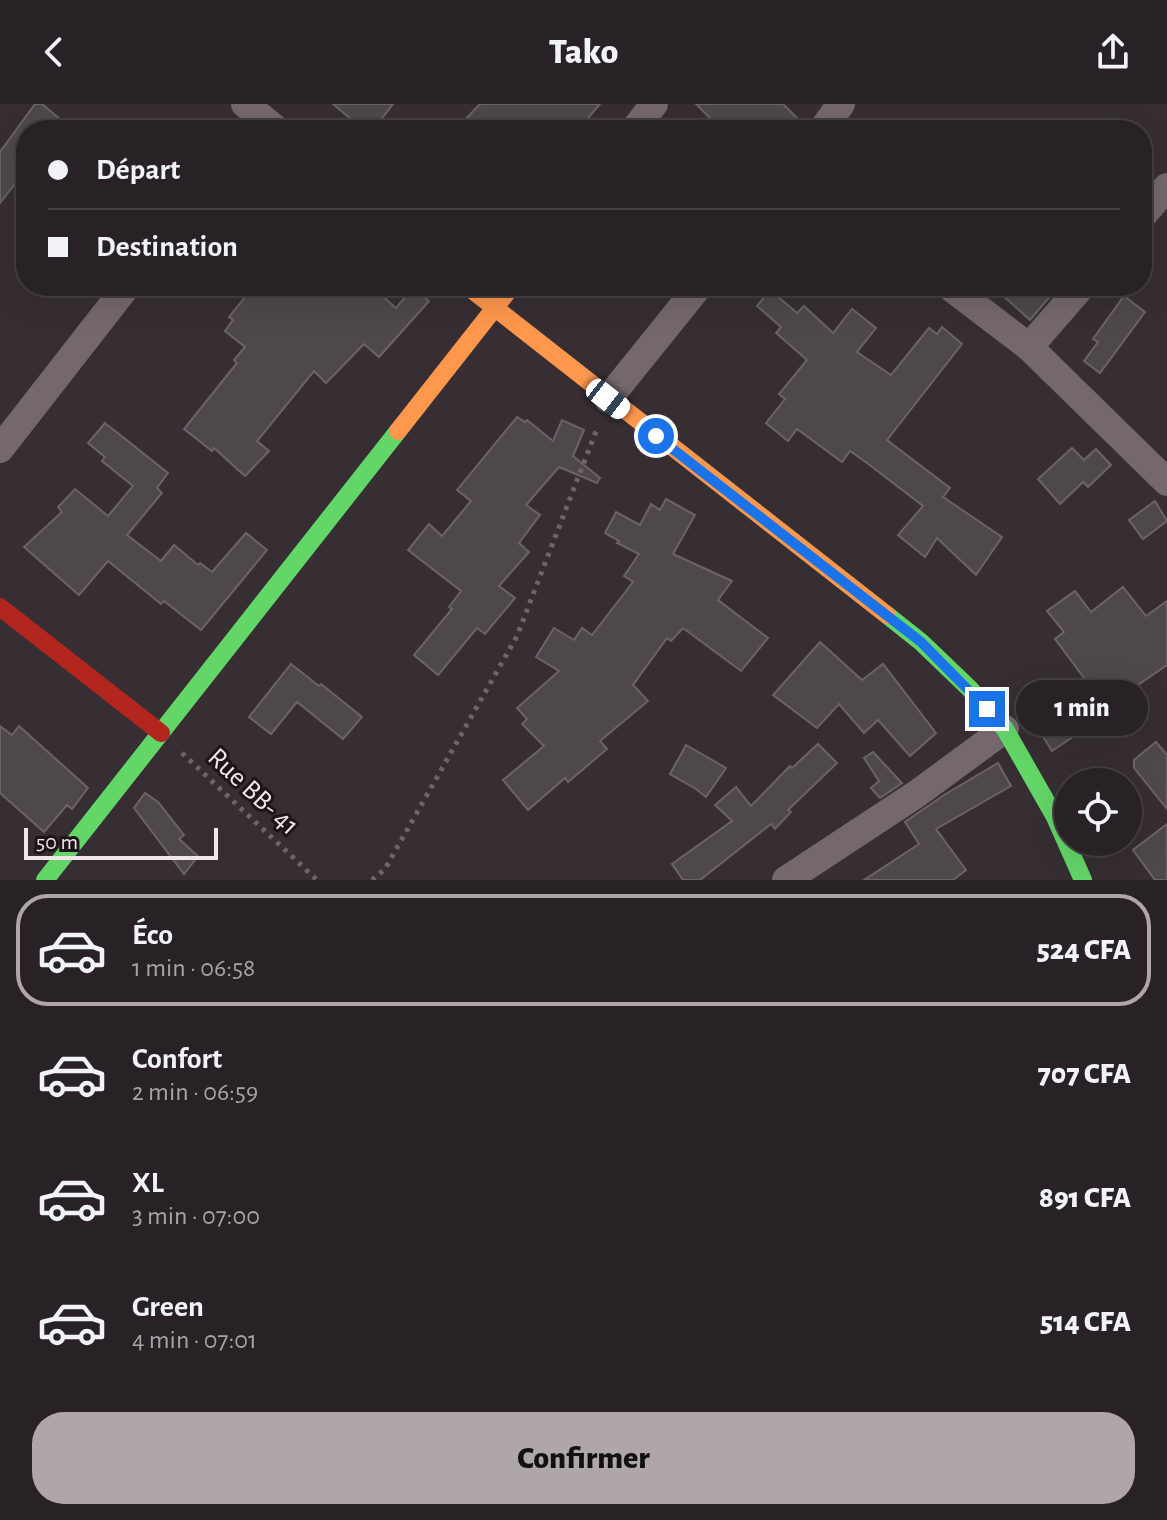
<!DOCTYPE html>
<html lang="fr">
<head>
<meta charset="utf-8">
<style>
  body { margin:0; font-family:"Alegreya Sans",sans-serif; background:#342f32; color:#f1f3f6; height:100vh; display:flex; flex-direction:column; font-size:30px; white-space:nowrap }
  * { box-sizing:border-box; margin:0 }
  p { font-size:26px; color:#a5a4a7 }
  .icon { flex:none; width:44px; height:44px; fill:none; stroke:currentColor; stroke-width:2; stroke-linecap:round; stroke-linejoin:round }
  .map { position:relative; height:776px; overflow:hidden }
  .drawer { display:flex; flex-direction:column; background:#282226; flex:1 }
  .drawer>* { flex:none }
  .hud { position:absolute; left:16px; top:16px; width:1136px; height:176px; border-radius:32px; box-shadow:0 8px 32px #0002,0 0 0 2px #443f43; display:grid; align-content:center; height:176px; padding:0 32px; background:#282226 }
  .fabs { position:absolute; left:1054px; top:664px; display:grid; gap:16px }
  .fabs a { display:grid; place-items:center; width:88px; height:88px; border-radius:50%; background:#282226; box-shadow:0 8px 32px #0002,0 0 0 2px #443f43; font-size:40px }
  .scale { position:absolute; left:24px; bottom:20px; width:194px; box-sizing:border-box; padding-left:8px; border:4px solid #f0e6eb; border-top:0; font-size:22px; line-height:28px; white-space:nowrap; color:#f0e6eb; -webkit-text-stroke:6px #1c1519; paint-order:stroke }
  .end { position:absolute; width:36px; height:36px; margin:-18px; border:10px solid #1a73e8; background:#fff; box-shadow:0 0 0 4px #fff }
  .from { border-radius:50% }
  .bubble { position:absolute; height:56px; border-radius:28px; background:#282226; box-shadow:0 8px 32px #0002,0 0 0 2px #443f43; font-size:26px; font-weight:800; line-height:56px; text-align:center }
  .car { position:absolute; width:24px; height:48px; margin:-24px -12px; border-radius:10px; box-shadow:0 0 6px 2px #0007; background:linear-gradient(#fff 24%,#345 0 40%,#fff 0 76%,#345 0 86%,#fff 0) }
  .hud b { display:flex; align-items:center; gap:28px; height:76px; font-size:30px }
  .hud b+b { border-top:2px solid #443f43 }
  .hud i { width:20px; height:20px; background:#f1f3f6 }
  ul { padding:14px 0 0; list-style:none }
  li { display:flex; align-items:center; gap:24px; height:112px; margin:0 16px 12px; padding:0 16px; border:4px solid transparent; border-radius:32px }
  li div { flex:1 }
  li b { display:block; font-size:30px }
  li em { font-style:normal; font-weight:800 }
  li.on { border-color:#afa6aa }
  li>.icon { width:72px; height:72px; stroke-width:1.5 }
  .button { display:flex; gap:16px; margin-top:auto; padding:16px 32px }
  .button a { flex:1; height:92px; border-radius:32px; background:#afa6aa; color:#111; font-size:32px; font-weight:800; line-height:92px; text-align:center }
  header { display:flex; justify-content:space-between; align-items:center; height:104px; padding:0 32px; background:#282226; font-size:36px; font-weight:800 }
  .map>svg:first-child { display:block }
</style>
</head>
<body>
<header><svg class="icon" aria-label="back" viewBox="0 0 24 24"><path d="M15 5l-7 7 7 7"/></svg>Tako<svg class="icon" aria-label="share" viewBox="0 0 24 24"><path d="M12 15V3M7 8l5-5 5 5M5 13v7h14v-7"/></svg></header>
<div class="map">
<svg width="1167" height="776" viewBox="0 0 1167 776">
  <rect width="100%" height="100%" fill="#362e32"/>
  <g fill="#4e484b" stroke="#6a6367" stroke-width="2">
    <polygon points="35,0 42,0 73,26 26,26 26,66 0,99 0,48"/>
    <polygon points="333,0 393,0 373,26 364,26"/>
    <polygon points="480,0 600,0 578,26 455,26"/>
    <polygon points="696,0 783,0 797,14 784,26 701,26 711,15"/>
    <polygon points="254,182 371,182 396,204 413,184 429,197 379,253 364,240 326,279 314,267 257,337 269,347 245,372 214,344 212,347 184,325 237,259 234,256 245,243 225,227 233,216 229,213"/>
    <polygon points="992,182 1059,182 1030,216"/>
    <polygon points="770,186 797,209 804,202 833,229 852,205 876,224 857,248 891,271 929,224 937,230 942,223 962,240 887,336 950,384 943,393 1002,433 976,471 937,434 925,453 898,431 923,402 867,359 850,347 842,358 797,325 788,337 766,319 785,295 779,290 807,256 776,229 781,223 757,202"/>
    <polygon points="1124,192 1145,208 1100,269 1084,257 1098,238 1093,235"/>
    <polygon points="517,313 525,318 527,316 553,337 562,316 584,326 573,352 600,374 597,379 559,363 526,401 540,411 519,439 529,448 499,482 515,494 485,530 477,524 438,571 414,551 452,505 449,503 461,487 408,446 429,420 442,432 471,397 457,386"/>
    <polygon points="105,319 168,369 157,384 162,389 127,431 161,457 174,441 198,461 200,459 212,468 246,429 267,446 201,526 164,497 161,500 108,457 79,491 24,443 62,408 58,403 75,385 108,412 133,382 102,357 105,353 88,339"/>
    <polygon points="1072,344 1084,356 1096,345 1111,361 1088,383 1083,378 1060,400 1038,375"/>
    <polygon points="666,395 695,411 673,450 732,477 718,496 768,534 741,567 683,524 671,537 667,534 633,581 648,597 600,637 607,645 568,678 565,674 528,706 503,676 544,642 522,620 527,615 517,604 559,567 536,553 554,524 574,536 582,524 592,531 633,478 624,472 639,450 617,439 619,437 605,429 616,408 640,421 651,400 660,406"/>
    <polygon points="1155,397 1167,417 1143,435 1129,416"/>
    <polygon points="1123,483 1146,512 1167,497 1167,561 1110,600 1114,605 1052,647 1042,631 1095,595 1087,578 1055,535 1064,528 1047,507 1075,487 1091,508"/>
    <polygon points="820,538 862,576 883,560 936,629 910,652 878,616 864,629 839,600 817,624 773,591"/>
    <polygon points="291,560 319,582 321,580 362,613 343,635 297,598 271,630 249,613"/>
    <polygon points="0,622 12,631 19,622 88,684 72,705 67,701 44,728 0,689"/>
    <polygon points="1156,638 1167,651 1167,705 1134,664 1134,656"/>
    <polygon points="818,640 837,659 788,706 791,708 775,725 771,720 700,776 683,776 672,760 732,717 715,701 736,683 751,702 790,662 792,664"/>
    <polygon points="686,641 726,664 706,693 696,685 670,670"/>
    <polygon points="873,648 902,679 880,694 871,684 879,677 864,654"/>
    <polygon points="998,659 1011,682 936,725 966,766 953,776 864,776 919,740 905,718 944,691"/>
    <polygon points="145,689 158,698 184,731 179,735 198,752 184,770 134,704"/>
    <polygon points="1167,720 1167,776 1155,776 1133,746"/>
  </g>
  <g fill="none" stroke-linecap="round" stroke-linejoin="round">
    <g stroke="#6d6569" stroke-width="5" stroke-dasharray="4 6" stroke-linecap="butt">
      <polyline points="182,649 317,776"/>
      <polyline points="372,776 385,765 517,532 598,322"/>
    </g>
    <g stroke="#74686e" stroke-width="28">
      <polyline points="245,0 277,26"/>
      <polyline points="634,26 654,0"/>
      <polyline points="822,26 841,0"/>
      <polyline points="1142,112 1167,83"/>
      <polyline points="949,182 1029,243 1167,378"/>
      <polyline points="1029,243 1082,182"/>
      <polyline points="608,295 699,182"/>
      <polyline points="0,345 127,182"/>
      <polyline points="786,776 918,689 1005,625"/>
    </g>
    <g stroke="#63d668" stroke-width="18">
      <polyline points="887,511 921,538 970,585 1005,625 1055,713 1083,776"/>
      <polyline points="45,776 398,327"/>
    </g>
    <g stroke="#ff974d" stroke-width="18">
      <polyline points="467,182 887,511"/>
      <polyline points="398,327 512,182"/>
    </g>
    <polyline stroke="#b3261e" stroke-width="18" points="0,503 161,629"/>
  </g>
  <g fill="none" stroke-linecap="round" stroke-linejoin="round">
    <polyline stroke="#1a73e8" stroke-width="10" points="656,332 921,538 987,605"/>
  </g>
  <g text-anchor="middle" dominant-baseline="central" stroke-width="6" stroke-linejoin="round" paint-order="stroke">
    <g font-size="28" fill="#f0e6eb" stroke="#1c1519">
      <text transform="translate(253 688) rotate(43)">Rue BB- 41</text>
    </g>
  </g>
</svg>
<div class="fabs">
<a><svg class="icon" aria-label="locate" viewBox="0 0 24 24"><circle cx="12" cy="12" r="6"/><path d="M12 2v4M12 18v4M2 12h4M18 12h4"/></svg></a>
</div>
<div class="scale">50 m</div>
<i class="end from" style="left:656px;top:332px"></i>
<i class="end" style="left:987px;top:605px"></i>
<div class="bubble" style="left:1016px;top:576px;width:132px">1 min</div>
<i class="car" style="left:608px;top:295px;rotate:128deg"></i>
<div class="hud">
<b><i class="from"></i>Départ</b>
<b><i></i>Destination</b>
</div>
</div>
<section class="drawer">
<ul>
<li class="on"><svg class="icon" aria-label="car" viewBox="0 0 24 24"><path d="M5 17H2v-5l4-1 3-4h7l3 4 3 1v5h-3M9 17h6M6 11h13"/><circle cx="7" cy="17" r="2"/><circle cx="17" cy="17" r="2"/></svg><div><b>Éco</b><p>1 min · 06:58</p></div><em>524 CFA</em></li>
<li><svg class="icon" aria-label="car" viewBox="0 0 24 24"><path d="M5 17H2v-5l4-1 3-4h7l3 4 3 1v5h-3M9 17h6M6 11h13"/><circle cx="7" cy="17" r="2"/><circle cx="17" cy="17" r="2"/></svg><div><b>Confort</b><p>2 min · 06:59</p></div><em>707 CFA</em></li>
<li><svg class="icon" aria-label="car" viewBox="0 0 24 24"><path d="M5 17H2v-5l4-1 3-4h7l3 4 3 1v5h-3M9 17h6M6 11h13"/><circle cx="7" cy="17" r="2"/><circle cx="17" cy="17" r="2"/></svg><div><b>XL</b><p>3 min · 07:00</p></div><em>891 CFA</em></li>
<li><svg class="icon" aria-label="car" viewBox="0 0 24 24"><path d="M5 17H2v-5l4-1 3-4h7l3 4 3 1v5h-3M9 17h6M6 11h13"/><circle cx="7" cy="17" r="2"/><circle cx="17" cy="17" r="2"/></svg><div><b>Green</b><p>4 min · 07:01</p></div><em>514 CFA</em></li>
</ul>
<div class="button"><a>Confirmer</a></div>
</section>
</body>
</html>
